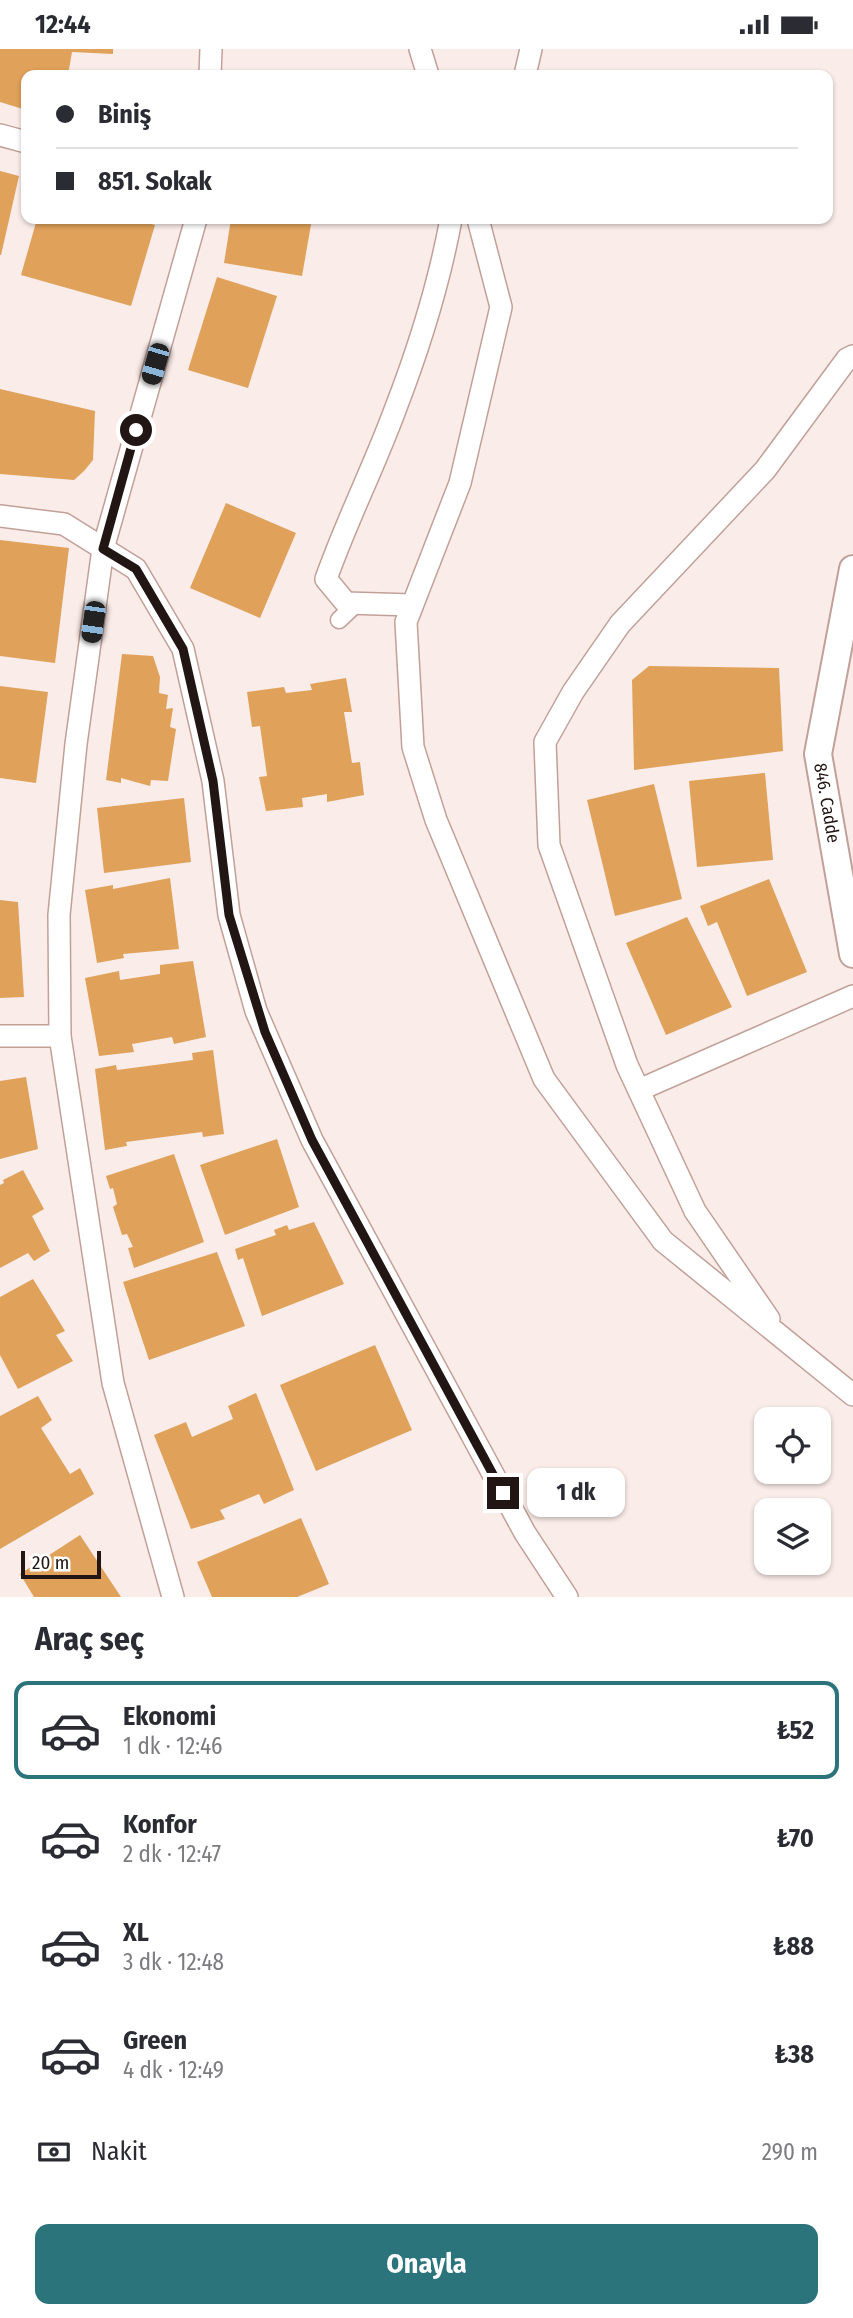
<!DOCTYPE html>
<html lang="tr">
<head>
<meta charset="utf-8">
<style>
  body { margin:0; font-family:"Fira Sans Condensed",sans-serif; background:#f7f7f7; color:#2b2b33; height:100vh; display:flex; flex-direction:column; font-size:26px; white-space:nowrap }
  * { box-sizing:border-box; margin:0 }
  p { font-size:23px; color:#7c7c81 }
  .icon { flex:none; width:38px; height:38px; fill:none; stroke:currentColor; stroke-width:2; stroke-linecap:round; stroke-linejoin:round }
  .map { position:relative; height:1548px; overflow:hidden }
  .sheet { display:flex; flex-direction:column; background:#fff; flex:1 }
  .sheet>* { flex:none }
  .hud { position:absolute; left:21px; top:21px; width:812px; height:154px; border-radius:14px; box-shadow:0 2px 5px #0004; display:grid; align-content:center; height:154px; padding:0 35px; background:#fff }
  .buttons { position:absolute; left:754px; top:1358px; display:grid; gap:14px }
  .buttons a { display:grid; place-items:center; width:77px; height:77px; border-radius:14px; background:#fff; box-shadow:0 2px 5px #0004; font-size:35px }
  .scale { position:absolute; left:21px; bottom:18px; width:80px; box-sizing:border-box; padding-left:7px; border:4px solid #211613; border-top:0; font-size:19px; line-height:24px; white-space:nowrap; color:#211613; -webkit-text-stroke:5px #fff; paint-order:stroke }
  .end { position:absolute; width:32px; height:32px; margin:-16px; border:9px solid #211613; background:#fff; box-shadow:0 0 0 4px #fff }
  .from { border-radius:50% }
  .bubble { position:absolute; height:49px; border-radius:14px; background:#fff; box-shadow:0 2px 5px #0004; font-size:23px; font-weight:700; line-height:49px; text-align:center }
  .car { position:absolute; width:21px; height:42px; margin:-21px -10px; border-radius:9px; box-shadow:0 0 5px 2px #0007; background:linear-gradient(#222 24%,#8ab4d8 0 40%,#222 0 76%,#8ab4d8 0 86%,#222 0) }
  .hud b { display:flex; align-items:center; gap:24px; height:66px; font-size:26px }
  .hud b+b { border-top:2px solid #e1e1e2 }
  .hud i { width:18px; height:18px; background:#2b2b33 }
  ul { padding:0; list-style:none }
  li { display:flex; align-items:center; gap:21px; height:98px; margin:0 14px 10px; padding:0 21px; border:4px solid transparent; border-radius:14px }
  li div { flex:1 }
  li b { display:block; font-size:26px }
  li em { font-style:normal; font-weight:700 }
  li.on { border-color:#2b747c }
  li>.icon { width:63px; height:63px; stroke-width:1.5 }
  h2 { padding:0 35px; font-size:32px; line-height:84px }
  .pay { display:flex; align-items:center; gap:18px; height:77px; padding:0 35px; font-size:26px }
  .pay p { margin-inline-start:auto }
  .primary-button { display:flex; gap:14px; margin-top:auto; padding:14px 35px }
  .primary-button a { flex:1; height:80px; border-radius:14px; background:#2b747c; color:#fff; font-size:28px; font-weight:700; line-height:80px; text-align:center }
  .status { display:flex; justify-content:space-between; align-items:center; height:49px; padding:0 35px; background:#fff; direction:ltr }
  .status svg { height:19px; fill:currentColor }
  .map>svg:first-child { display:block }
</style>
</head>
<body>
<div class="status"><b>12:44</b><svg viewBox="0 0 49 12"><path d="M0 12V9h3v3zM5 12V6h3v6zM10 12V3h3v9zM15 12V0h3v12zM26 1h20v11H26zM47 4h2v5h-2z"/></svg></div>
<div class="map">
<svg width="853" height="1548" viewBox="0 0 853 1548">
  <rect width="100%" height="100%" fill="#faece9"/>
  <g fill="#e0a15a">
    <polygon points="0,0 113,0 113,5 72,3 68,26 26,26 26,61 0,53"/>
    <polygon points="0,122 19,127 1,206 0,206"/>
    <polygon points="37,170 134,170 155,176 131,257 21,226"/>
    <polygon points="231,170 312,170 302,227 224,214"/>
    <polygon points="217,228 277,247 248,339 188,321"/>
    <polygon points="0,340 95,362 93,411 84,422 74,431 0,425"/>
    <polygon points="226,454 296,484 260,569 190,539"/>
    <polygon points="0,491 69,499 55,614 0,607"/>
    <polygon points="122,605 153,607 160,628 159,644 168,646 166,660 173,659 170,678 176,680 168,732 151,731 150,737 121,729 121,734 106,731"/>
    <polygon points="649,617 779,619 783,702 634,721 632,631"/>
    <polygon points="346,629 352,663 344,663 352,714 360,713 364,746 327,753 327,745 302,749 303,758 266,762 259,728 267,727 260,677 252,678 247,643 284,638 286,644 312,641 310,635"/>
    <polygon points="0,637 48,643 36,734 0,729"/>
    <polygon points="765,724 773,811 697,818 689,732"/>
    <polygon points="654,735 682,850 615,867 587,751"/>
    <polygon points="184,749 191,813 104,824 97,759"/>
    <polygon points="170,829 179,900 123,905 124,909 97,914 85,841 113,836 113,840"/>
    <polygon points="769,830 807,923 747,947 717,873 708,877 700,857"/>
    <polygon points="0,851 18,853 24,948 0,949"/>
    <polygon points="687,868 732,958 666,986 626,894"/>
    <polygon points="193,912 206,988 174,995 172,988 132,995 134,1003 99,1007 85,929 119,922 120,931 160,925 160,916"/>
    <polygon points="213,1001 224,1085 203,1088 202,1083 126,1093 127,1097 105,1101 95,1020 116,1016 117,1021 193,1011 192,1004"/>
    <polygon points="26,1028 38,1100 0,1110 0,1032"/>
    <polygon points="277,1090 299,1158 225,1186 200,1116"/>
    <polygon points="174,1105 204,1193 134,1219 128,1199 133,1198 127,1185 122,1186 113,1158 117,1155 113,1139 110,1140 106,1127"/>
    <polygon points="23,1121 44,1160 32,1167 50,1202 34,1212 28,1204 0,1219 0,1136 4,1134 3,1131"/>
    <polygon points="314,1173 344,1235 262,1267 243,1209 238,1211 235,1200 276,1186 274,1181 287,1176 289,1181"/>
    <polygon points="217,1203 245,1277 149,1311 123,1233"/>
    <polygon points="33,1230 65,1282 56,1286 73,1312 18,1340 0,1306 0,1248"/>
    <polygon points="375,1296 412,1381 316,1422 280,1336"/>
    <polygon points="256,1344 294,1441 264,1455 259,1445 220,1461 225,1470 191,1480 154,1386 186,1373 192,1388 233,1370 228,1357"/>
    <polygon points="38,1347 52,1371 41,1379 70,1425 80,1419 94,1445 0,1500 0,1367"/>
    <polygon points="301,1469 329,1535 297,1548 212,1548 197,1513"/>
    <polygon points="80,1486 121,1548 34,1548 20,1525"/>
  </g>
  <g fill="none" stroke-linecap="round" stroke-linejoin="round">
    <defs>
      <polyline id="pedestrian" points="339,571 357,554"/>
      <g id="minor">
        <polyline points="420,0 428,26"/>
        <polyline points="210,26 211,0"/>
        <polyline points="525,26 531,0"/>
        <polyline points="0,86 26,93"/>
        <polyline points="478,170 501,258 460,434 406,573 413,698 436,771 544,1030 663,1192 853,1346"/>
        <polyline points="0,467 64,475 136,520 183,600 213,732 229,866 256,962 312,1091 525,1484 567,1548"/>
        <path d="M412,556L346,554L326,530C346,473 374,418 395,361C419,299 439,235 451,170"/>
        <polyline points="0,987 60,987"/>
        <polyline points="639,1041 853,947"/>
        <polyline points="769,1270 695,1162 627,1016 549,796 545,693 573,643 620,575 765,421 847,310 853,307"/>
        <polyline points="173,1548 113,1334 60,987 59,866 76,695 103,500 196,170"/>
      </g>
      <polyline id="tertiary" points="853,520 818,705 853,905"/>
    </defs>
    <use href="#pedestrian" stroke="#c1a099" stroke-width="19"/>
    <use href="#minor" stroke="#c1a099" stroke-width="24"/>
    <use href="#tertiary" stroke="#c1a099" stroke-width="30"/>
    <use href="#pedestrian" stroke="#fff" stroke-width="16"/>
    <use href="#minor" stroke="#fff" stroke-width="21"/>
    <use href="#tertiary" stroke="#fff" stroke-width="26"/>
  </g>
  <g fill="none" stroke-linecap="round" stroke-linejoin="round">
    <polyline stroke="#211613" stroke-width="9" points="136,381 103,500 136,520 183,600 213,732 229,866 265,983 312,1091 503,1444"/>
  </g>
  <g text-anchor="middle" dominant-baseline="central" stroke-width="5" stroke-linejoin="round" paint-order="stroke">
    <g font-size="18" fill="#211613" stroke="#fff">
      <text transform="translate(827 754) rotate(80)">846. Cadde</text>
    </g>
  </g>
</svg>
<div class="buttons">
<a><svg class="icon" aria-label="locate" viewBox="0 0 24 24"><circle cx="12" cy="12" r="6"/><path d="M12 2v4M12 18v4M2 12h4M18 12h4"/></svg></a>
<a><svg class="icon" aria-label="layers" viewBox="0 0 24 24"><path d="M12 4l9 5-9 5-9-5zM3 14l9 5 9-5"/></svg></a>
</div>
<div class="scale">20 m</div>
<i class="end from" style="left:136px;top:381px"></i>
<i class="end" style="left:503px;top:1444px"></i>
<div class="bubble" style="left:527px;top:1419px;width:98px">1 dk</div>
<i class="car" style="left:155px;top:315px;rotate:196deg"></i>
<i class="car" style="left:93px;top:573px;rotate:188deg"></i>
<div class="hud">
<b><i class="from"></i>Biniş</b>
<b><i></i>851. Sokak</b>
</div>
</div>
<section class="sheet">
<h2>Araç seç</h2>
<ul>
<li class="on"><svg class="icon" aria-label="car" viewBox="0 0 24 24"><path d="M5 17H2v-5l4-1 3-4h7l3 4 3 1v5h-3M9 17h6M6 11h13"/><circle cx="7" cy="17" r="2"/><circle cx="17" cy="17" r="2"/></svg><div><b>Ekonomi</b><p>1 dk · 12:46</p></div><em>₺52</em></li>
<li><svg class="icon" aria-label="car" viewBox="0 0 24 24"><path d="M5 17H2v-5l4-1 3-4h7l3 4 3 1v5h-3M9 17h6M6 11h13"/><circle cx="7" cy="17" r="2"/><circle cx="17" cy="17" r="2"/></svg><div><b>Konfor</b><p>2 dk · 12:47</p></div><em>₺70</em></li>
<li><svg class="icon" aria-label="car" viewBox="0 0 24 24"><path d="M5 17H2v-5l4-1 3-4h7l3 4 3 1v5h-3M9 17h6M6 11h13"/><circle cx="7" cy="17" r="2"/><circle cx="17" cy="17" r="2"/></svg><div><b>XL</b><p>3 dk · 12:48</p></div><em>₺88</em></li>
<li><svg class="icon" aria-label="car" viewBox="0 0 24 24"><path d="M5 17H2v-5l4-1 3-4h7l3 4 3 1v5h-3M9 17h6M6 11h13"/><circle cx="7" cy="17" r="2"/><circle cx="17" cy="17" r="2"/></svg><div><b>Green</b><p>4 dk · 12:49</p></div><em>₺38</em></li>
</ul>
<div class="pay"><svg class="icon" aria-label="cash" viewBox="0 0 24 24"><path d="M3 7h18v10H3z"/><circle cx="12" cy="12" r="2"/></svg>Nakit<p>290 m</p></div>
<div class="primary-button"><a>Onayla</a></div>
</section>
</body>
</html>
